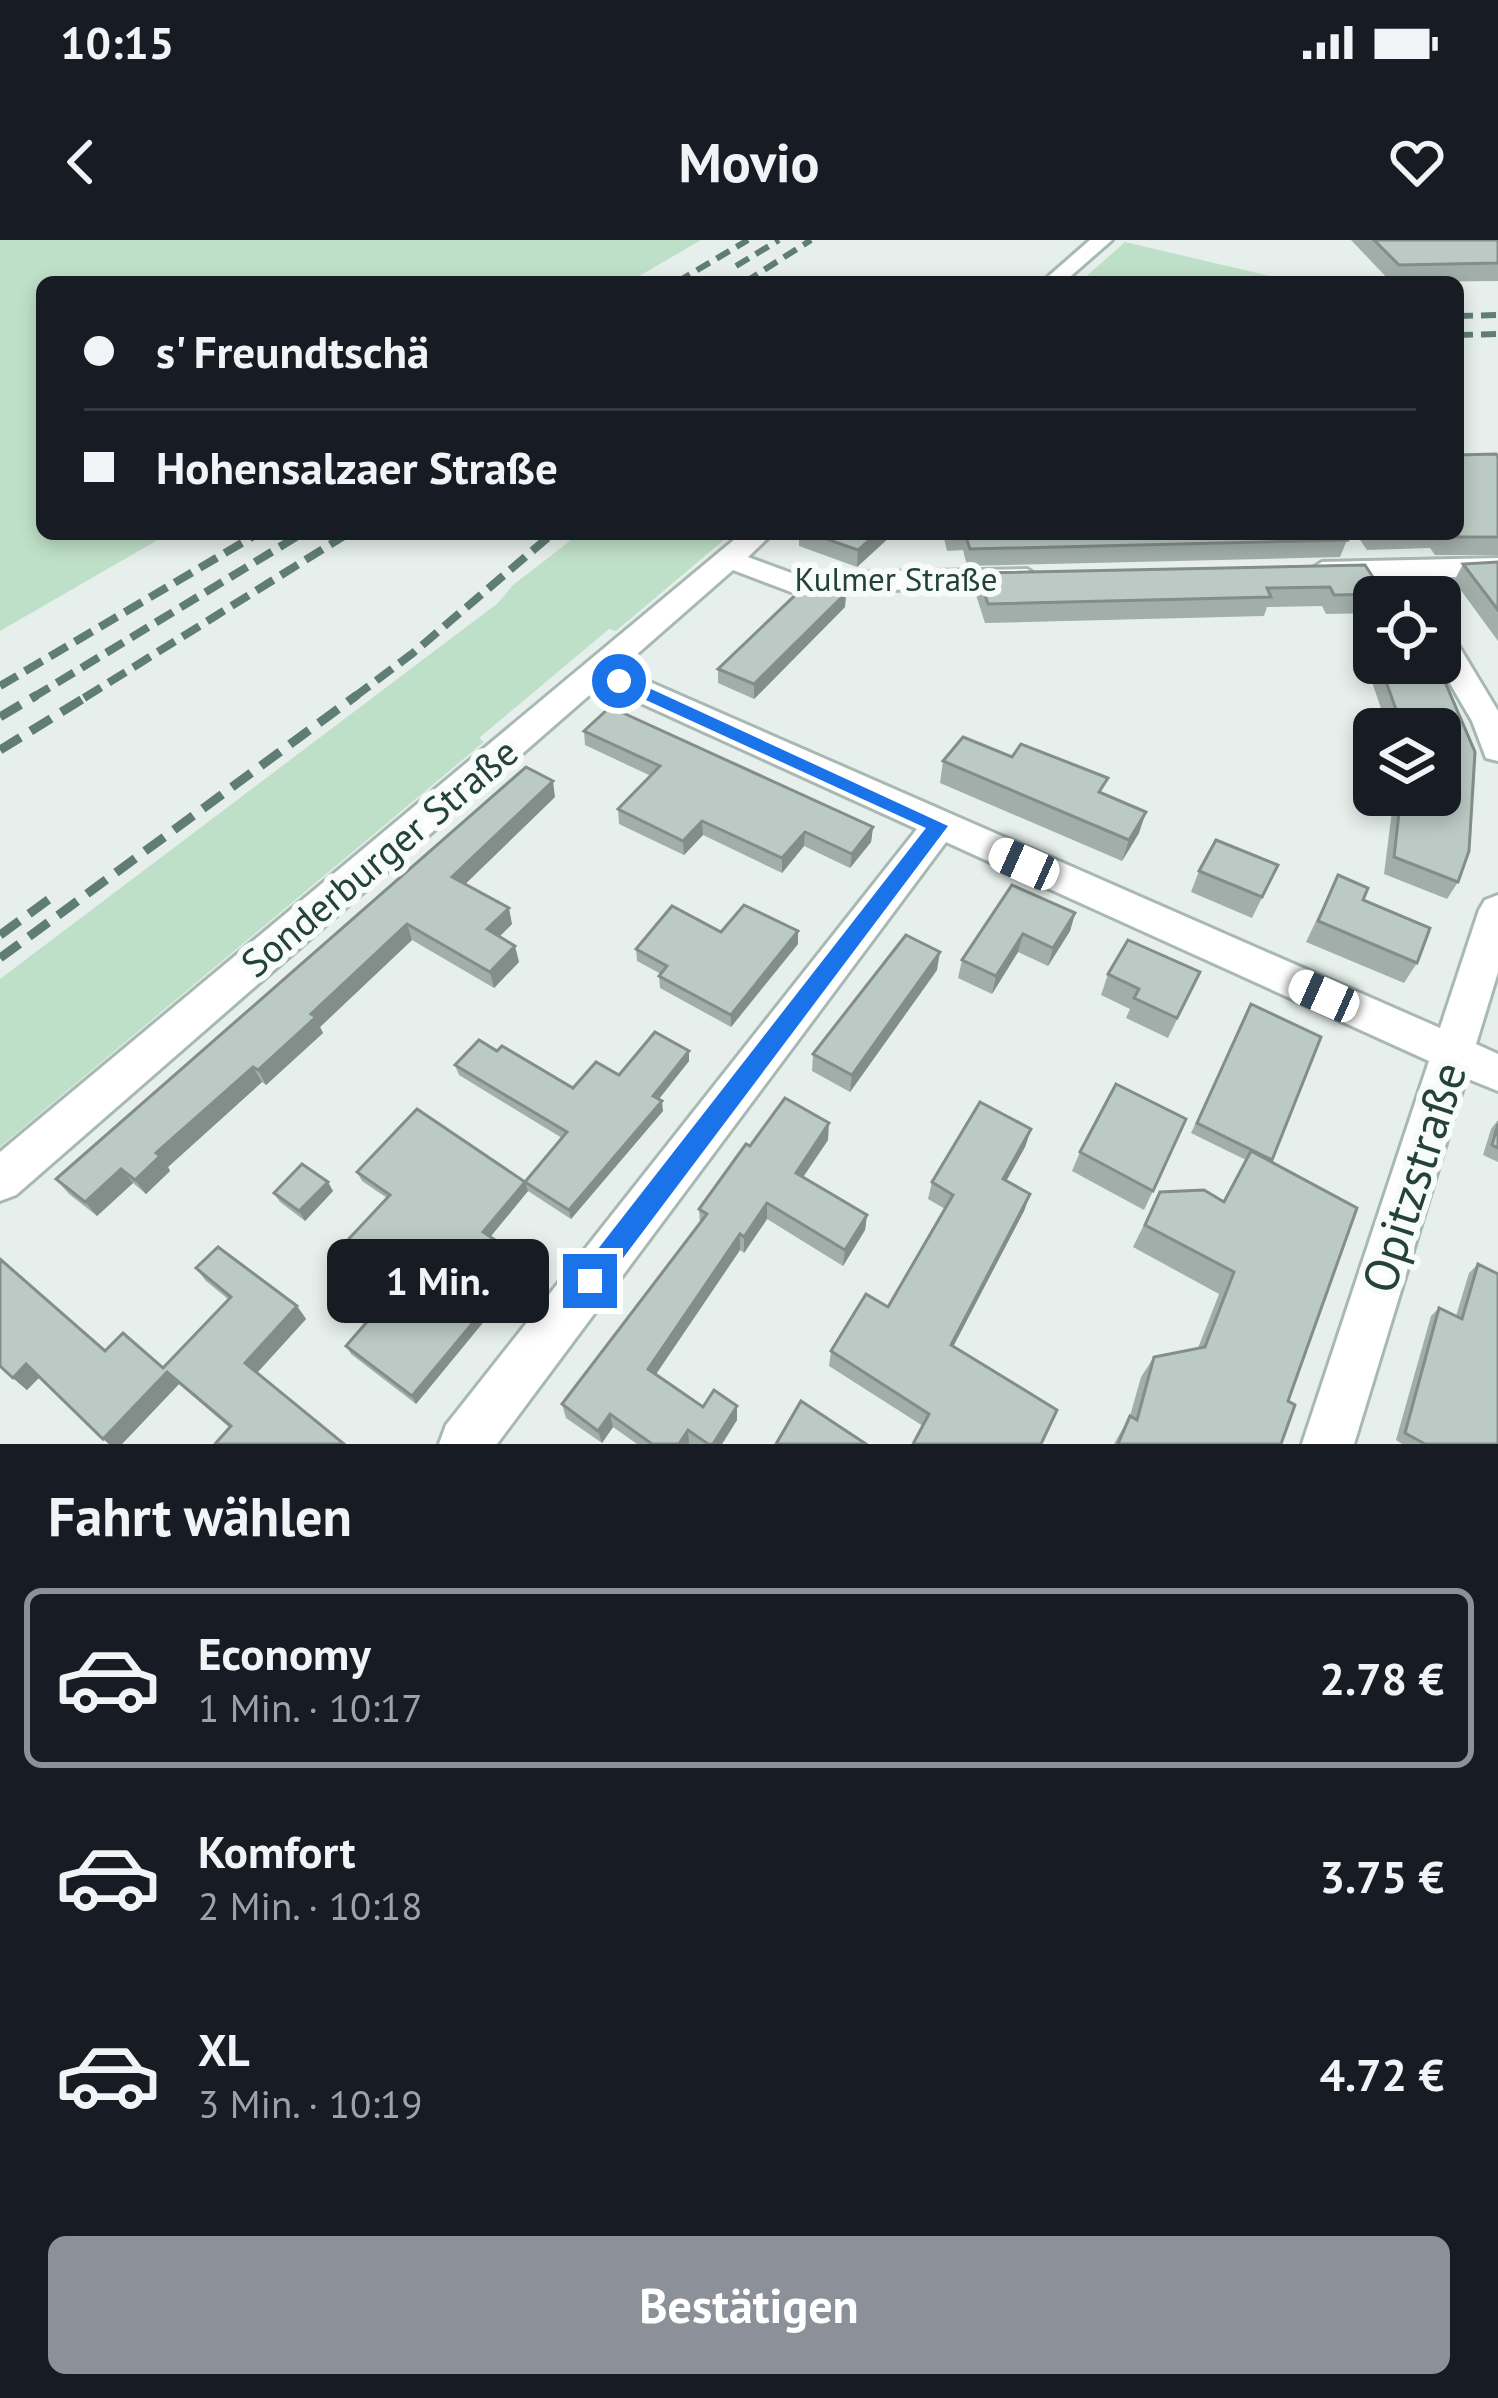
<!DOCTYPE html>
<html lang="de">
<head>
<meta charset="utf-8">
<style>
  body { margin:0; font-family:"PT Sans",sans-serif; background:#20242c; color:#f1f3f6; height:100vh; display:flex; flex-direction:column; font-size:45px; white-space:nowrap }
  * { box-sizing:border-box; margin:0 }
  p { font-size:39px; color:#9ea1a6 }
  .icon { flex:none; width:66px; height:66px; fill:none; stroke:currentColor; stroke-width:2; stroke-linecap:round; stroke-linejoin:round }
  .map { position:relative; height:1204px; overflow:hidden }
  .sheet { display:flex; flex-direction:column; background:#171b24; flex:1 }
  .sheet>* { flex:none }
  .banner { position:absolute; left:36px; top:36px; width:1428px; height:264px; border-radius:18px; box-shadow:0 6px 18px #0003; display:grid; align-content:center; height:264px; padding:0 48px; background:#171b24 }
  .buttons { position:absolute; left:1353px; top:336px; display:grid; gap:24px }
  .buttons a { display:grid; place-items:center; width:108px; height:108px; border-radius:18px; background:#171b24; box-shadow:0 6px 18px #0003; font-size:60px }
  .end { position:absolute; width:54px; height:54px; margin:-27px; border:15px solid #1a73e8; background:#fff; box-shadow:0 0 0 6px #fff }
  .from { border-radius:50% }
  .bubble { position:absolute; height:84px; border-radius:18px; background:#171b24; box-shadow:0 6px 18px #0003; font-size:39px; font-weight:700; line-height:84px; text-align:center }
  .car { position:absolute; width:36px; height:72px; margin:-36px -18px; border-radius:15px; box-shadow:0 0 9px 3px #0007; background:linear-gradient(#fff 24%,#345 0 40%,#fff 0 76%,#345 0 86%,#fff 0) }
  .banner b { display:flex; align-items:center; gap:42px; height:114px; font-size:45px }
  .banner b+b { border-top:3px solid #363941 }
  .banner i { width:30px; height:30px; background:#f1f3f6 }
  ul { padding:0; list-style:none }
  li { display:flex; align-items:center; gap:36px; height:180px; margin:0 24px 18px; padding:0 24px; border:6px solid transparent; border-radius:18px }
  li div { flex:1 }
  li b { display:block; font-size:45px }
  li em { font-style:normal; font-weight:700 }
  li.on { border-color:#8c9099 }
  li>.icon { width:108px; height:108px; stroke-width:1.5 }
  h2 { padding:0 48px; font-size:54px; line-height:144px }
  .cta { display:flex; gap:24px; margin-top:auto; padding:24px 48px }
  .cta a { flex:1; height:138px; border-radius:18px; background:#8c9099; color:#fff; font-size:48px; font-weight:700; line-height:138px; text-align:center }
  .status { display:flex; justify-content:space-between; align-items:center; height:84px; padding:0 60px; background:#171b24; direction:ltr }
  .status svg { height:33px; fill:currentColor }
  header { display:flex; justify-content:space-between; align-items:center; height:156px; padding:0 48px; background:#171b24; font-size:54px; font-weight:700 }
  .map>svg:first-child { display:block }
</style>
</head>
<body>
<div class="status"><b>10:15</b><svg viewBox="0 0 49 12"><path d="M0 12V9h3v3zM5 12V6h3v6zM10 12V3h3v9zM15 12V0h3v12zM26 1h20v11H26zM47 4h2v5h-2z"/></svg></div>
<header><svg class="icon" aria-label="back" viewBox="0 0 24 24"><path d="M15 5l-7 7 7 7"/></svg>Movio<svg class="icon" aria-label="heart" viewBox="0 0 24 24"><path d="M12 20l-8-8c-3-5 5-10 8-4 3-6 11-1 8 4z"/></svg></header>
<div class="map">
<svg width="1498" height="1204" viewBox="0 0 1498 1204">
  <rect width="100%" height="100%" fill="#e6efeb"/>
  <g fill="#bfe0c8">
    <polygon points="0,0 701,0 629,42 42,42 42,294 168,294 0,391"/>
    <polygon points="1125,2 1295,42 1080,42"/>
    <polygon points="579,294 731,294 616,391 609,389 479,498 484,502 0,907 0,739 498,363 513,345"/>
  </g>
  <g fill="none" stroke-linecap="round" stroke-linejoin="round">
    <defs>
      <g id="minor">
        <polygon points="1090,0 1112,0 1064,42 1042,42"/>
        <polygon points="741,294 772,294 748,317 794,334 1027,329 1041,338 1027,347 791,352 733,330 620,429 1440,788 1479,670 1485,660 1498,655 1498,732 1476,804 1498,814 1498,851 1466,838 1354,1204 1302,1204 1429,821 946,602 497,1204 439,1204 446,1185 917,589 601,445 16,955 0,961 0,912"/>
        <polygon points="1498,318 1498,336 1322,340 1308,331 1322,322"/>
        <polygon points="1440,391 1451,393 1498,471 1498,521 1486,518 1472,481 1438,423"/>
      </g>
    </defs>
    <use href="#minor" stroke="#a8b8b2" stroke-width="6"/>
    <use href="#minor" fill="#fff" fill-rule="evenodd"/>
    <g stroke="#5f7d75" stroke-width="6" stroke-dasharray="15 8" stroke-linecap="butt">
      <polyline points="736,26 779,0"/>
      <polyline points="677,42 748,0"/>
      <polyline points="745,42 811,0"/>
      <polyline points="1458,76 1498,75"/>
      <polyline points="1458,95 1498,94"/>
    </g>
    <g stroke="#5f7d75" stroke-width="8" stroke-dasharray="20 9" stroke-linecap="butt">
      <polyline points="0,446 257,294"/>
      <polyline points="32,458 301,294"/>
      <polyline points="84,458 347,294"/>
      <polyline points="353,458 413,413 552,294"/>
    </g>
    <g stroke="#5f7d75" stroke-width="9" stroke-dasharray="24 12" stroke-linecap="butt">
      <polyline points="0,477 37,455"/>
      <polyline points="0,510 89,455"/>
      <polyline points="0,695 52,657"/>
      <polyline points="0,718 357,455"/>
    </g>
  </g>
  <g fill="#a1aea9">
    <polygon points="1351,0 1498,0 1498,41 1391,42"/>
    <polygon points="1498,217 1498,315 1435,315 1430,308 1367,310 1356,294 1458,294"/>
    <polygon points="799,294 893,294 857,327 799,306"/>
    <polygon points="943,294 1343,294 1347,300 1340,317 967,326 963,310 947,311"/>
    <polygon points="1498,322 1498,401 1454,341 1463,324"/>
    <polygon points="1365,325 1384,354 1383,357 1374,357 1374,373 1326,374 1322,366 1267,367 1264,376 985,383 975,352 978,333"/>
    <polygon points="846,353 845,367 754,459 718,443 718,429"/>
    <polygon points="1380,423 1432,423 1458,642 1447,659 1384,634 1394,555 1440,555 1440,489 1388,489 1372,442 1380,425 1382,425"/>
    <polygon points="584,491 873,587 871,602 850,628 804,606 782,633 703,595 684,615 619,584 618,569 651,536 585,505"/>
    <polygon points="943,521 1104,554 1139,593 1122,621 940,543"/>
    <polygon points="555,557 465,644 512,684 499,697 519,722 494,748 412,700 320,787 323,793 266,845 262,842 168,927 170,931 146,954 133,943 97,976 69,954 56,939"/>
    <polygon points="1278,625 1252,678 1191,652 1199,631"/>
    <polygon points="1338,635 1417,723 1404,743 1306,702"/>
    <polygon points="1075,673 1070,691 1048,726 1018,712 992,754 958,738 962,720"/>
    <polygon points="721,692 798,704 731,787 660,748 659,736 661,734 637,721 636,709"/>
    <polygon points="937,730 850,852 812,831 813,814"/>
    <polygon points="1200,732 1168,798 1126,778 1130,769 1101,755 1108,734"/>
    <polygon points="1251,764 1272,920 1288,1161 1281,1204 1114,1204 1130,1176 1141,1137 1154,1117 1198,1108 1219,1054 1133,1007 1160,952 1223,961 1246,920 1191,893"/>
    <polygon points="497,811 573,848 619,835 689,821 659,859 663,871 571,979 528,951 490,997 527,1029 416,1164 351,1114 346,1106 396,1048 349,1013 344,1004 387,958 362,941 357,932 525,942 562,898 459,835 455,825"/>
    <polygon points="1498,880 1498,922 1483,915 1491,889"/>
    <polygon points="1031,889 1025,907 1006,941 1030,954 1024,971 953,1107 1041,1204 923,1186 829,1126 831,1111 888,1067 945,969 928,959 932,942"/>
    <polygon points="828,900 803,937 867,975 865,990 843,1026 767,979 744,1013 740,1010 656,1134 703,1167 737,1180 722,1204 637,1204 613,1187 602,1203 566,1178 562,1164 700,983 699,969 750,906"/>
    <polygon points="1080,912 1153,951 1144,970 1072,931"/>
    <polygon points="333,951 305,981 280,962 274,953"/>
    <polygon points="1478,1024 1498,1204 1402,1204 1396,1200 1431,1076 1439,1068 1456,1076 1469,1033"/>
    <polygon points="196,1028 297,1066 306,1079 257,1133 230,1188 179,1144 122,1204 109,1204 39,1137 27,1150 13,1138 105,1111 163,1128 228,1059 206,1041"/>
  </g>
  <g fill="#838d89">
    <polygon points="876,294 893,294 857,327 858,310"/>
    <polygon points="846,353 845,367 754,459 754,444"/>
    <polygon points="553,541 555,557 456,653 452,637"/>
    <polygon points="1146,572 1139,593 1122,621 1129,600"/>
    <polygon points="702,581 703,595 684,615 683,601"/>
    <polygon points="873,587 871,602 850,628 852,614"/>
    <polygon points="805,592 804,606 782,633 782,618"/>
    <polygon points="509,668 512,684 491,705 487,689"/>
    <polygon points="1075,673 1070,691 1048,726 1053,708"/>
    <polygon points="407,684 412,700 320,787 323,793 266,845 258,830 311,774"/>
    <polygon points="798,691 798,704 731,787 731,775"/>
    <polygon points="1023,694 1018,712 992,754 996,736"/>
    <polygon points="515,706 519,722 494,748 490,732"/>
    <polygon points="940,712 937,730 850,852 852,835"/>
    <polygon points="689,811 689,821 654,865 653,856"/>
    <polygon points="253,827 262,842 168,927 170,931 146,954 135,940 156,913"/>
    <polygon points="662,861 663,871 571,979 569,970"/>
    <polygon points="829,883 828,900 795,949 796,933"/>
    <polygon points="1031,889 1025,907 998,956 1003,939"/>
    <polygon points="121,929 133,943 97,976 85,962"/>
    <polygon points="328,942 333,951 305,981 299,971"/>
    <polygon points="525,942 528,951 487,1001 483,992"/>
    <polygon points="1030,954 1024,971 946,1120 951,1105"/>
    <polygon points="767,963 767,979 744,1013 744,997"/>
    <polygon points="867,975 865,990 843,1026 845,1010"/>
    <polygon points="740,994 740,1010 650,1143 648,1129"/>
    <polygon points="525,1020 527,1029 416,1164 412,1156"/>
    <polygon points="297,1066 306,1079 255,1135 245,1123"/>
    <polygon points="26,1124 40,1137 27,1150 13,1138"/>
    <polygon points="167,1132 179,1144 122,1204 109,1204 103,1199"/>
    <polygon points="737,1166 737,1180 722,1204 713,1204"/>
    <polygon points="610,1174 613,1187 602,1203 598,1191"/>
    <polygon points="688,1190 689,1204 679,1204"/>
  </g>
  <g fill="#bbcac4" stroke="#838d89" stroke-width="3">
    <polygon points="1374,0 1498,0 1498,23 1399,25"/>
    <polygon points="1496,214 1498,217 1498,297 1444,297 1441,294 1458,294 1458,215"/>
    <polygon points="812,294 876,294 858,310"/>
    <polygon points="965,294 1343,294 1347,300 970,309"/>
    <polygon points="1498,322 1498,370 1463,324"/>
    <polygon points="1365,325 1384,354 1334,355 1330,347 1267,348 1271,357 988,364 978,333"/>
    <polygon points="809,342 846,353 754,444 718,429"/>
    <polygon points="1399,423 1432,423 1445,442 1475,512 1469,611 1458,642 1394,617 1401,555 1440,555 1440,489 1403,489 1380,425 1402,427"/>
    <polygon points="610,467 873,587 852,614 805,592 782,618 702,581 683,601 618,569 660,526 584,491"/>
    <polygon points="963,497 1012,517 1021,504 1108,538 1099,552 1146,572 1129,600 943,521"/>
    <polygon points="526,527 553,541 452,637 509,668 487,689 515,706 490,732 407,684 311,774 316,777 258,830 253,827 156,913 160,916 135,940 121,929 85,962 56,939"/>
    <polygon points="1216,600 1278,625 1262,657 1199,631"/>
    <polygon points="1338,635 1368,648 1363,660 1430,688 1417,723 1318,681"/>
    <polygon points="1012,645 1075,673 1053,708 1023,694 996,736 962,720"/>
    <polygon points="744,665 798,691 731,775 659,736 667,726 636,709 672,666 721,692"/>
    <polygon points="906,695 940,712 852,835 813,814"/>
    <polygon points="1128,700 1200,732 1177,778 1134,758 1139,749 1108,734"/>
    <polygon points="1251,764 1321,797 1272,920 1197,883"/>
    <polygon points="655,792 689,811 653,856 662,861 569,970 525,942 567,892 455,825 479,800 497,811 502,806 573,848 596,822 619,835"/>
    <polygon points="1116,844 1186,879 1153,951 1080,912"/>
    <polygon points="785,858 829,883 796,933 867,975 845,1010 767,963 744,997 740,994 648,1129 703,1167 714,1150 737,1166 713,1204 708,1204 688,1190 679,1204 652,1204 610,1174 598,1191 562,1164 707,974 699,969 746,904 750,906"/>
    <polygon points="980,862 1031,889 1003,939 1030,954 951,1105 1057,1170 1041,1204 913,1204 929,1174 831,1111 866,1054 888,1067 953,955 932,942"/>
    <polygon points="417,869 525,942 483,992 525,1020 412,1156 346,1106 399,1045 344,1004 390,955 357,932"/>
    <polygon points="1498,884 1498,908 1492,905"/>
    <polygon points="1251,911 1357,968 1288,1161 1295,1165 1281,1204 1118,1204 1130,1176 1137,1180 1154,1117 1205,1107 1234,1032 1145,985 1160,952 1204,950 1224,962"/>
    <polygon points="302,924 328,942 299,971 274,953"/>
    <polygon points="218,1007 297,1066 245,1123 344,1204 215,1204 231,1186 167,1132 103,1199 26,1124 13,1138 0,1126 0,1019 105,1111 123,1093 163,1128 231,1057 196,1028"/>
    <polygon points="1478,1024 1498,1034 1498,1204 1425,1204 1405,1193 1439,1068 1462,1079"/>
    <polygon points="801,1161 866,1204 776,1204"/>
  </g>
  <polygon fill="#1a73e8" points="613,437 625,437 948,586 599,1050 590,1054 580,1050 576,1041 580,1032 926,588 613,445"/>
  <g text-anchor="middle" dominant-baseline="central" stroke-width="12" stroke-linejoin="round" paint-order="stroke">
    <g font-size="33" fill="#24423a" stroke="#f7fbf9">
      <text x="896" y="338">Kulmer Straße</text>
    </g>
    <g font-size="39" fill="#24423a" stroke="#f7fbf9">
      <text transform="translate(379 617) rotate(-40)">Sonderburger Straße</text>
    </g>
    <g font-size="48" fill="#24423a" stroke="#f7fbf9">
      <text transform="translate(1413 937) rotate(-72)">Opitzstraße</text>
    </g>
  </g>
</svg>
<div class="buttons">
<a><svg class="icon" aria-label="locate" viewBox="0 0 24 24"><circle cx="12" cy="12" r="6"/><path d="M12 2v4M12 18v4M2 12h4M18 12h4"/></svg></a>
<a><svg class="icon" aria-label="layers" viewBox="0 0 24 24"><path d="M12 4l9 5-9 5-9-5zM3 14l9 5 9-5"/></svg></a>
</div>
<i class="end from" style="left:619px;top:441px"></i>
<i class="end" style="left:590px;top:1041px"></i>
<div class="bubble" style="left:327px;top:999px;width:222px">1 Min.</div>
<i class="car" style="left:1024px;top:624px;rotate:294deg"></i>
<i class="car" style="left:1324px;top:756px;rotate:294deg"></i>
<div class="banner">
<b><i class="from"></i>s' Freundtschä</b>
<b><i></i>Hohensalzaer Straße</b>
</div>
</div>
<section class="sheet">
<h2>Fahrt wählen</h2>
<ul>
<li class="on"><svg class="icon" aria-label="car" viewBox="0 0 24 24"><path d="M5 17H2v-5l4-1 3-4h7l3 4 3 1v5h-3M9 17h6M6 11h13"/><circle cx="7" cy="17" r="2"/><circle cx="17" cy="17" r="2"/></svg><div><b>Economy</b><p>1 Min. · 10:17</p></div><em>2.78 €</em></li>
<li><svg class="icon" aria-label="car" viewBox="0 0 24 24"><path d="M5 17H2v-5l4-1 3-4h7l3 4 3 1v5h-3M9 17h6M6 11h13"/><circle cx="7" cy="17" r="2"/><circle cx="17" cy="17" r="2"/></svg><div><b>Komfort</b><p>2 Min. · 10:18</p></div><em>3.75 €</em></li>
<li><svg class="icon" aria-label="car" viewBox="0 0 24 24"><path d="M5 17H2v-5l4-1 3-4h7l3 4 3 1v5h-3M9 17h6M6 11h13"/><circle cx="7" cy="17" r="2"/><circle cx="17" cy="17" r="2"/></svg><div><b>XL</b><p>3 Min. · 10:19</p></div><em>4.72 €</em></li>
</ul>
<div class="cta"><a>Bestätigen</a></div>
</section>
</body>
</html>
